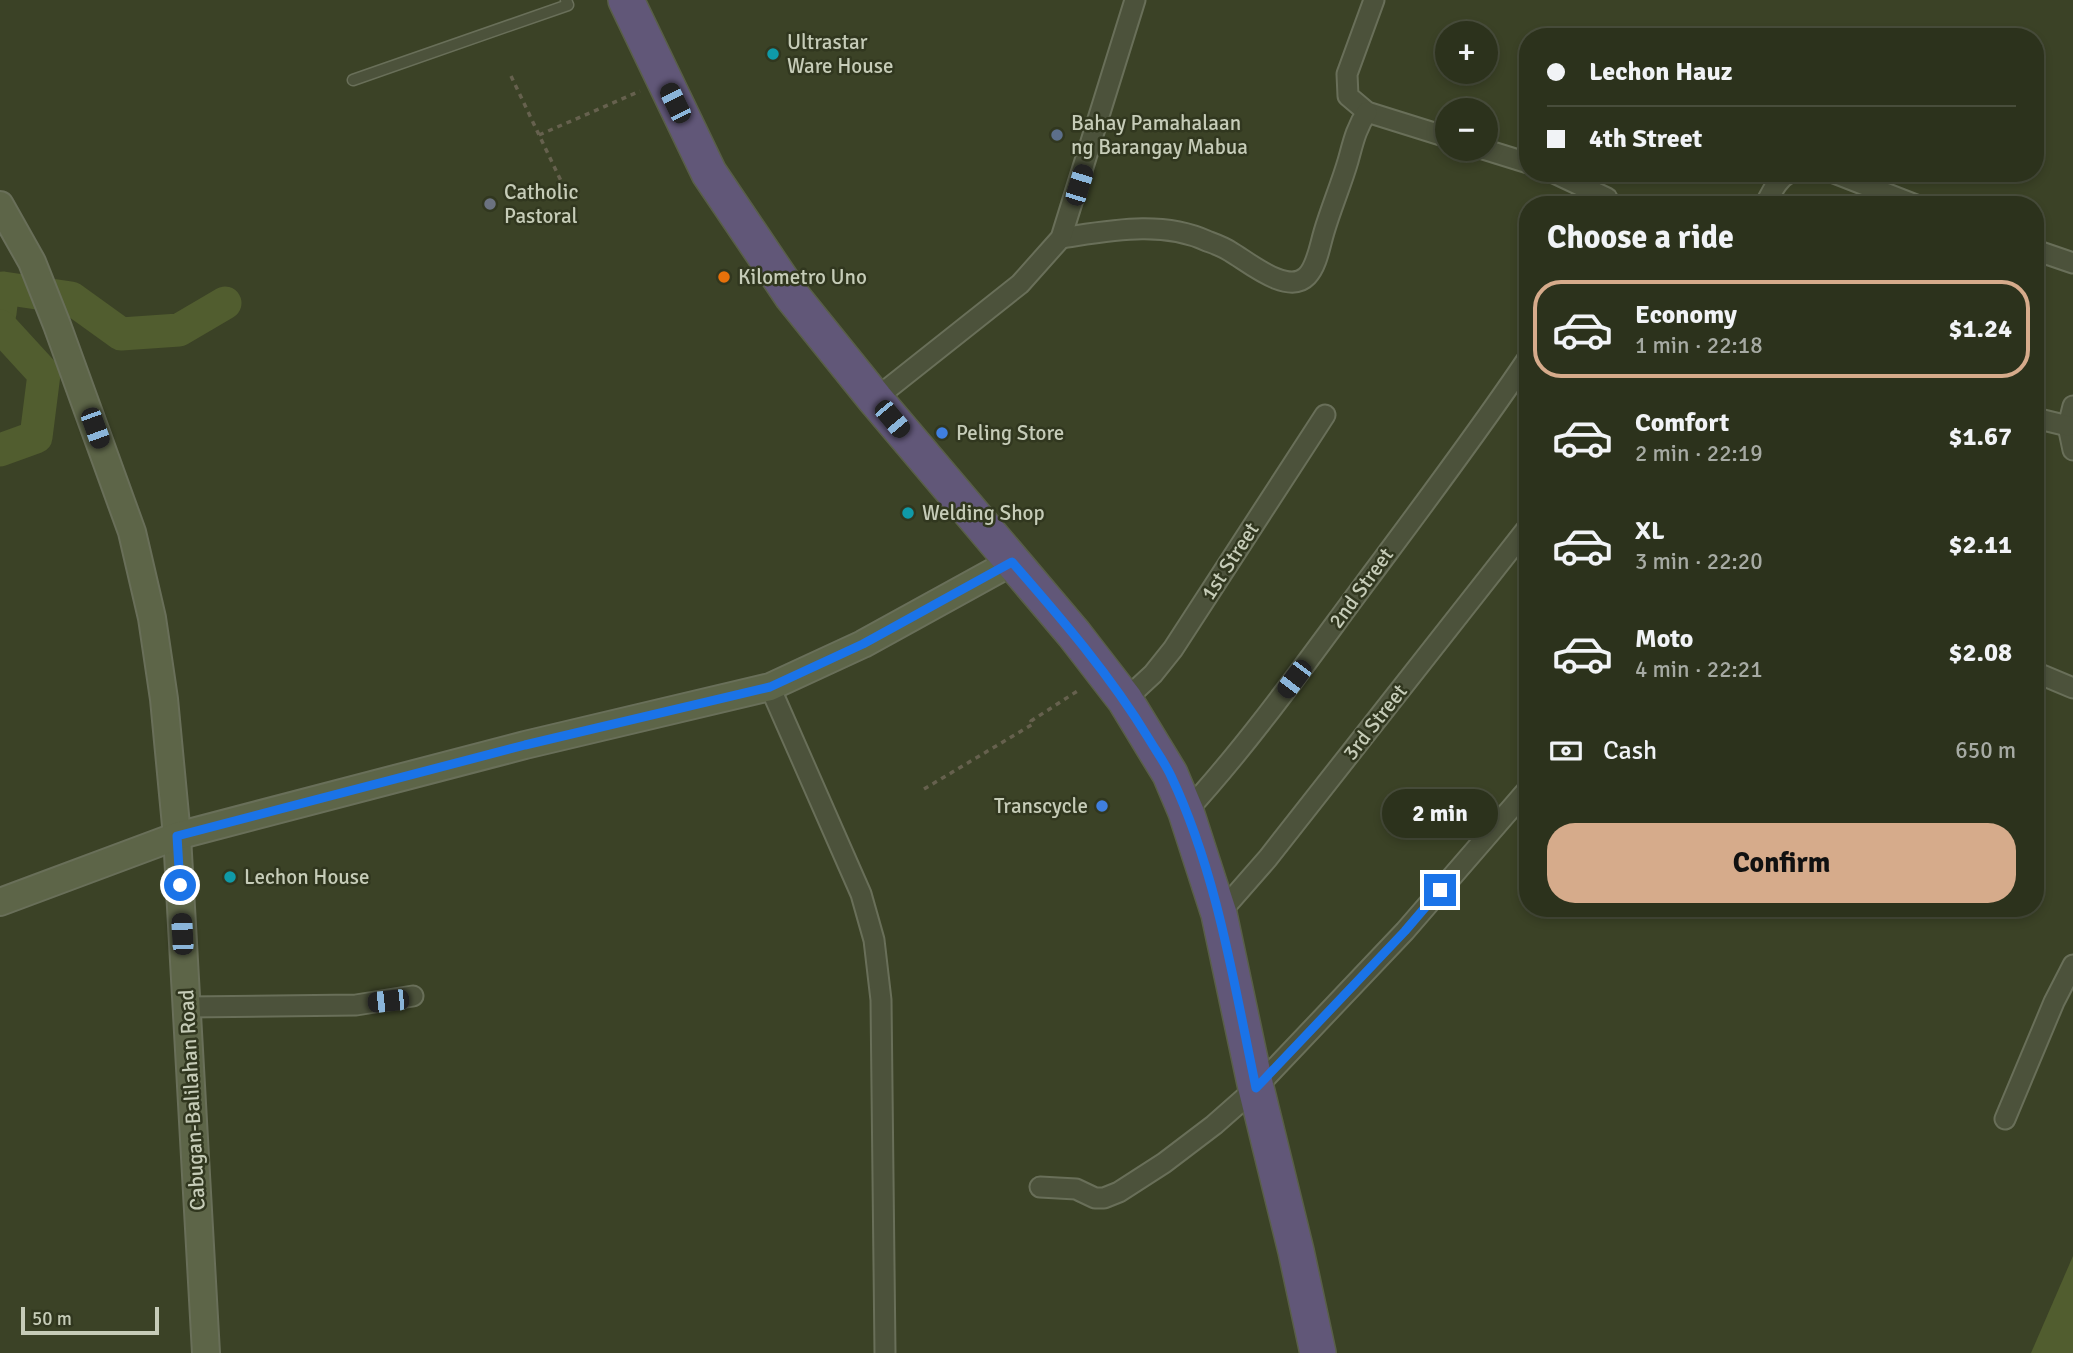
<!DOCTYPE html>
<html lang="en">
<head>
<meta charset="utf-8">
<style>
  body { margin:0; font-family:Signika,sans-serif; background:#383e29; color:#f1f3f6; height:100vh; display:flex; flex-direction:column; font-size:26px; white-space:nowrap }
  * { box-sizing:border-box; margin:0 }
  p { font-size:23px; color:#a6aaa3 }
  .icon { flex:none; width:38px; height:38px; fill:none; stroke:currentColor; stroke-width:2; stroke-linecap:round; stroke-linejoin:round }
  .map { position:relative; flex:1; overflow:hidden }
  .details { position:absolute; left:1519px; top:196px; width:525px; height:721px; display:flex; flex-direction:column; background:#2c321c; border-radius:28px; box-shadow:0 4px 10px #0003,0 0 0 2px #484d3b }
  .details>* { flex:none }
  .banner { position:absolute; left:1519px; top:28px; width:525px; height:154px; border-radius:28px; box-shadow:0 4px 10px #0003,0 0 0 2px #484d3b; display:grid; align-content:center; height:154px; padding:0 28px; background:#2c321c }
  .controls { position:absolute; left:1435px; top:21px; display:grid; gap:14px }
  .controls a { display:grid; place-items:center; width:63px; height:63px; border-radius:50%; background:#2c321c; box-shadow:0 4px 10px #0003,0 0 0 2px #484d3b; font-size:35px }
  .scale { position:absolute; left:21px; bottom:18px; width:138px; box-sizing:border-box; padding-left:7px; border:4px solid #c6ccb8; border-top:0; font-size:19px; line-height:24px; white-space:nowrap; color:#c6ccb8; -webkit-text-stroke:5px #31371f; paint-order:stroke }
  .end { position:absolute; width:32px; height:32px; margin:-16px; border:9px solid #1a73e8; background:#fff; box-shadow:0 0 0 4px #fff }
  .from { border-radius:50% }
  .bubble { position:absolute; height:49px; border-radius:24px; background:#2c321c; box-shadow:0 4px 10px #0003,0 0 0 2px #484d3b; font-size:23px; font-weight:800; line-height:49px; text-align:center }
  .car { position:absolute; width:21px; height:42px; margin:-21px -10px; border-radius:9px; box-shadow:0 0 5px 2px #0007; background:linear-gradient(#222 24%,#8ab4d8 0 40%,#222 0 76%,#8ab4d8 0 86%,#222 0) }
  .banner b { display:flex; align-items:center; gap:24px; height:66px; font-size:26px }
  .banner b+b { border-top:2px solid #484d3b }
  .banner i { width:18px; height:18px; background:#f1f3f6 }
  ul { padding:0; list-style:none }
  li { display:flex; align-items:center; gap:21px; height:98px; margin:0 14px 10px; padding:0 14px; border:4px solid transparent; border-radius:28px }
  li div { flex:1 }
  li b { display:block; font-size:26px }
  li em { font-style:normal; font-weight:800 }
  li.active { border-color:#d6ab8b }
  li>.icon { width:63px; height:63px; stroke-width:1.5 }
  h2 { padding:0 28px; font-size:32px; line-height:84px }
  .pay { display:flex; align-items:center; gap:18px; height:77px; padding:0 28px; font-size:26px }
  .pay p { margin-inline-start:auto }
  .action { display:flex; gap:14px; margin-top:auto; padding:14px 28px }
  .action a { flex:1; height:80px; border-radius:28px; background:#d6ab8b; color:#111; font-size:28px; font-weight:800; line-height:80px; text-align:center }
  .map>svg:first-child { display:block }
</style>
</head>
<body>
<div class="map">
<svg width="2073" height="1353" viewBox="0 0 2073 1353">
  <rect width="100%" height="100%" fill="#3b4226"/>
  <polygon fill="#515d2f" points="2073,1256 2073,1353 2031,1353"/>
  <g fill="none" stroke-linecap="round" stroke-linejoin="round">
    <g stroke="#515d2f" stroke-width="33">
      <polyline points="0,313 3,288 71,298 121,334 179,330 225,303"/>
      <polyline points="0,326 44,374 36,437 0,450"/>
    </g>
    <defs>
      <polyline id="lane" points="353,80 568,5 566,0"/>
      <g id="street">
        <polyline points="1374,0 1347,74 1348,96 1367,112 1447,137"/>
        <polyline points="1483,149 1528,163"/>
        <polyline points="1554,173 1607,198 1604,205"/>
        <polyline points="1834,173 1916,205"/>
        <path d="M1765,205C1771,194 1777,179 1789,173"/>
        <path d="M1061,238C1109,231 1161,220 1207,241C1215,244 1224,247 1231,252C1247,261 1288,296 1307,276C1317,266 1320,245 1324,232C1331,208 1341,185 1348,161C1353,143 1356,128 1367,112"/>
        <polyline points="2035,250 2073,263"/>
        <polyline points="875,399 1020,284 1061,238 1135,0"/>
        <polyline points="2073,406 2068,426 2073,450"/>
        <polyline points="2035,418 2068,426"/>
        <polyline points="2035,672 2073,688"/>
        <polyline points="770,687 861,894 874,940 881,1000 885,1353"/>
        <polyline points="1125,700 1153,674 1173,649 1325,415"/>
        <path d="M1186,812C1252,740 1308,660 1366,582C1421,508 1477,434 1528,358"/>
        <polyline points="1219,914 1268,858 1528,527"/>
        <polyline points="187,1007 356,1005 413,996"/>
        <polyline points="2005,1119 2054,1002 2073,965"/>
        <polyline points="1040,1187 1076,1189 1095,1198 1104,1198 1119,1192 1164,1163 1214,1125 1256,1088 1405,931 1528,789"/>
      </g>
      <g id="secondary">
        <polyline points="0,205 32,262 57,325 132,532 152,618 164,699 177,836 206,1353"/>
        <polyline points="0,902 177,836 525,745 770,687 863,644 1012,562"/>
      </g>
      <polyline id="highway" points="626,0 709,173 792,296 875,399 1074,634 1125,700 1170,774 1186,812 1219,914 1256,1088 1296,1251 1318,1353"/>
    </defs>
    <use href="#lane" stroke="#696f59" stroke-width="13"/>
    <use href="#street" stroke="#696f59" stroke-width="23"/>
    <use href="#secondary" stroke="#696f59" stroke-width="30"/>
    <use href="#highway" stroke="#595f48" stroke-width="38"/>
    <g stroke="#66614e" stroke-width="3.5" stroke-dasharray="5 5" stroke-linecap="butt">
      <polyline points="511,76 571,202"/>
      <polyline points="539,135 640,91"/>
      <polyline points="924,789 1033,724 1031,721 1079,690"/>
    </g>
    <use href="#lane" stroke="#4c523b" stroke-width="10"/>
    <use href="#street" stroke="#4c523b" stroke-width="19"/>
    <use href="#secondary" stroke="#5d6548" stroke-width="26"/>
    <use href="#highway" stroke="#615778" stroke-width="35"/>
  </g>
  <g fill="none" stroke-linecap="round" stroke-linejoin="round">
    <path stroke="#1a73e8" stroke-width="9" d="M180,885L177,836L525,745L770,687L863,644L1012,562C1062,619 1110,675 1149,739C1156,751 1165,763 1171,776C1217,873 1234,984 1256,1088L1405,931L1440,890"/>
  </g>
  <g fill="#0f9aa8" stroke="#31371f" stroke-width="2.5">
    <circle cx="773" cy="54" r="7"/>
    <circle cx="908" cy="513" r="7"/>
    <circle cx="230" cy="877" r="7"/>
  </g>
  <circle fill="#5c6f8a" stroke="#31371f" stroke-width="2.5" cx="1057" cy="135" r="7"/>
  <circle fill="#6b7280" stroke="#31371f" stroke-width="2.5" cx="490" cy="204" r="7"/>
  <circle fill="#e8710a" stroke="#31371f" stroke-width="2.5" cx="724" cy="277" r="7"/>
  <g fill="#3f7fe0" stroke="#31371f" stroke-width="2.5">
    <circle cx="942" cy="433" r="7"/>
    <circle cx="1102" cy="806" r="7"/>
  </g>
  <g text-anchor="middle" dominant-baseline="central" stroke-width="5" stroke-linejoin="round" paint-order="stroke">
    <g font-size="21" fill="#c6ccb8" stroke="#31371f" text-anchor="start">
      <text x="787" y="42">Ultrastar<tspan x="787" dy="24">Ware House</tspan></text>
      <text x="1071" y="123">Bahay Pamahalaan<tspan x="1071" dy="24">ng Barangay Mabua</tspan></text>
      <text x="504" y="192">Catholic<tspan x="504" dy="24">Pastoral</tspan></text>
      <text x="738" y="277">Kilometro Uno</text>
      <text x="956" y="433">Peling Store</text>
      <text x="922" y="513">Welding Shop</text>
      <text x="1088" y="806" text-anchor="end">Transcycle</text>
      <text x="244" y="877">Lechon House</text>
    </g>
    <g font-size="21" fill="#c6ccb8" stroke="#31371f">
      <text transform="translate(1230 561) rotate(-57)">1st Street</text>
      <text transform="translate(1361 588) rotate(-54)">2nd Street</text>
      <text transform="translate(1375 722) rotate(-52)">3rd Street</text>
      <text transform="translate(192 1100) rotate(-93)">Cabugan-Balilahan Road</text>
    </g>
  </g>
</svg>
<div class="controls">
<a>+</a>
<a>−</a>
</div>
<div class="scale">50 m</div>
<i class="end from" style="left:180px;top:885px"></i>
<i class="end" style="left:1440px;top:890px"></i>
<div class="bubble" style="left:1382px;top:789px;width:116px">2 min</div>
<i class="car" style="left:675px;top:103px;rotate:334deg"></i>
<i class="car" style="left:1079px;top:185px;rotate:17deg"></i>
<i class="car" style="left:892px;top:419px;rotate:140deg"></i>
<i class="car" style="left:95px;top:428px;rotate:160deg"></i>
<i class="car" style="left:1294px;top:679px;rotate:217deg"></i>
<i class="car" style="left:182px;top:934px;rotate:357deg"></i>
<i class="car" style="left:388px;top:1001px;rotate:264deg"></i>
<div class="banner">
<b><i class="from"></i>Lechon Hauz</b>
<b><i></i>4th Street</b>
</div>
<section class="details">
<h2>Choose a ride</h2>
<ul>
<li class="active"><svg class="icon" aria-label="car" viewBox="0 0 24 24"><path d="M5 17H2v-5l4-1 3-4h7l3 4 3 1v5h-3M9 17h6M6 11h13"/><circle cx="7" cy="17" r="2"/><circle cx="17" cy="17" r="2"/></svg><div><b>Economy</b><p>1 min · 22:18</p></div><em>$1.24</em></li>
<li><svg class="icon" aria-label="car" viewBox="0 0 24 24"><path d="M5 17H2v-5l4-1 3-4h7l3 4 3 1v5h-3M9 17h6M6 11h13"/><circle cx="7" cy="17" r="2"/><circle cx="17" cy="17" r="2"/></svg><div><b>Comfort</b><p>2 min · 22:19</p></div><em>$1.67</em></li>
<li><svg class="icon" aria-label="car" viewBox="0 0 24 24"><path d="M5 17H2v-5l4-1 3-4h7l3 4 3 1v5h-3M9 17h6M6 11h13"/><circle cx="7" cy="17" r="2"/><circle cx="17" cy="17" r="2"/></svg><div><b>XL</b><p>3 min · 22:20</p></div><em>$2.11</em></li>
<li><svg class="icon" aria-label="car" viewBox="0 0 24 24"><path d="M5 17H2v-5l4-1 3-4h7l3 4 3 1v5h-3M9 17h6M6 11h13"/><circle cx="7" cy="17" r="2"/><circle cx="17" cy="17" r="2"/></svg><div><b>Moto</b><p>4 min · 22:21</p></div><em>$2.08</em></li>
</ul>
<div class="pay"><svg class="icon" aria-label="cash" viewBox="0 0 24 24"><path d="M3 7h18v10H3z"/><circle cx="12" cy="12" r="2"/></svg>Cash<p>650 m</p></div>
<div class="action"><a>Confirm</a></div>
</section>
</div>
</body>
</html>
